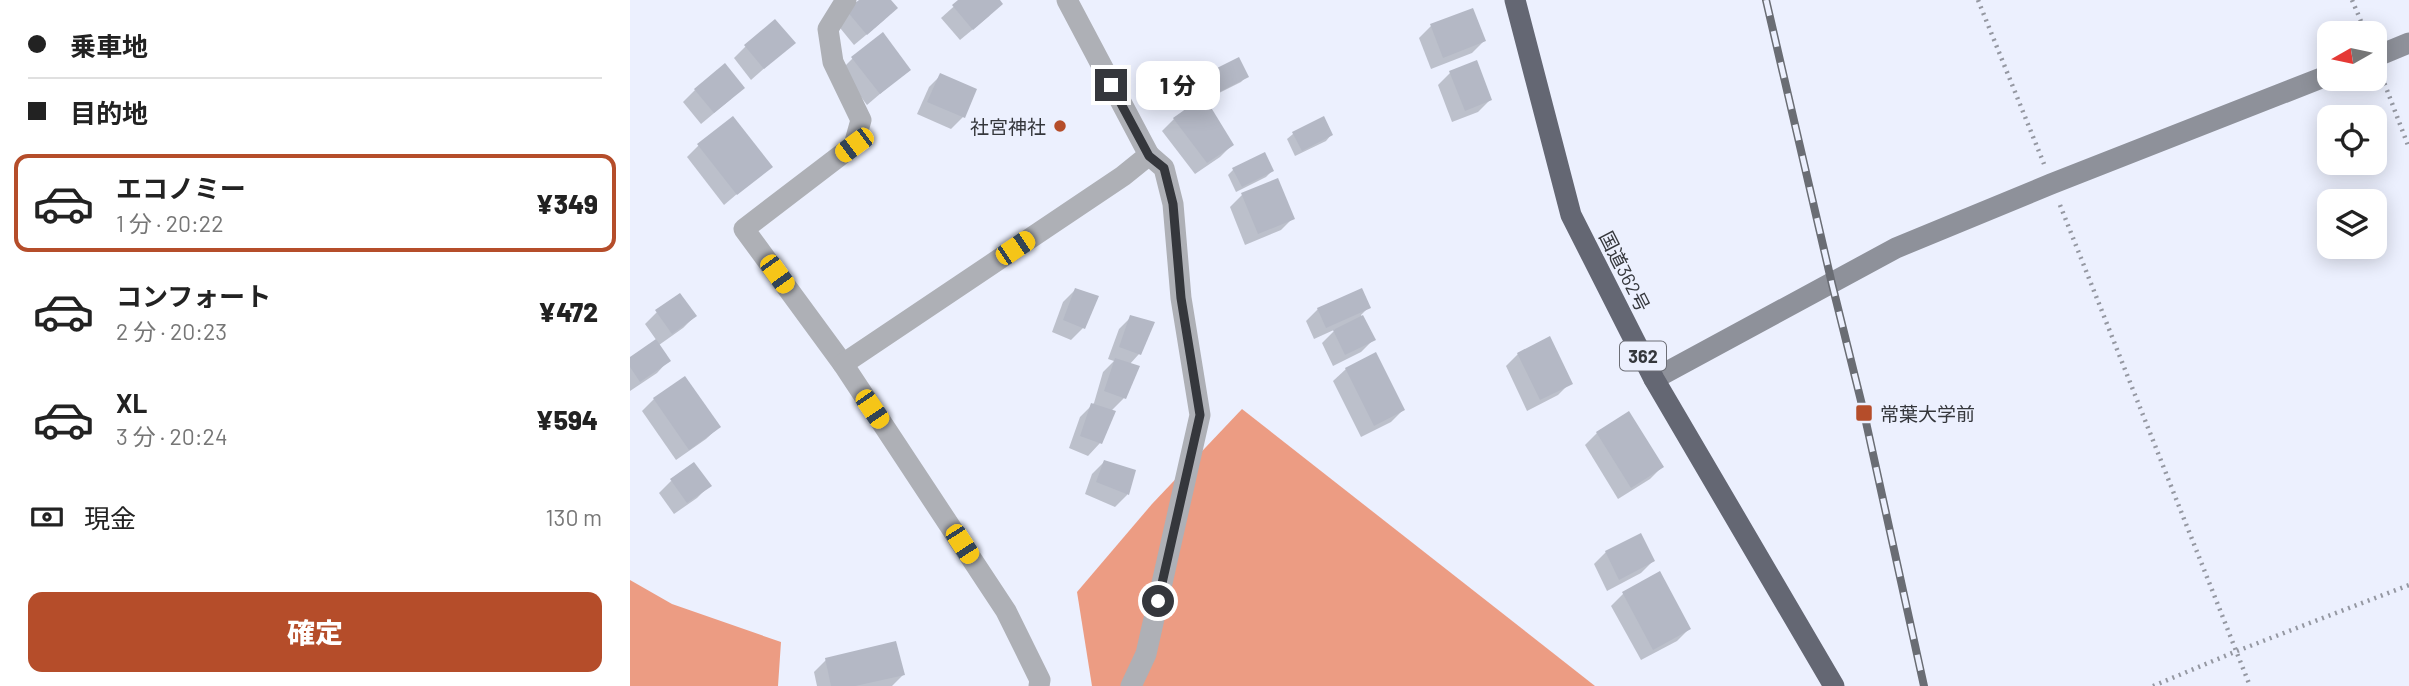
<!DOCTYPE html>
<html lang="ja">
<head>
<meta charset="utf-8">
<style>
  body { margin:0; font-family:Barlow,"Noto Sans JP",sans-serif; background:#f2f2f2; color:#222; height:100vh; display:flex; flex-direction:column; font-size:26px; white-space:nowrap }
  * { box-sizing:border-box; margin:0 }
  p { font-size:23px; color:#767676 }
  .icon { flex:none; width:38px; height:38px; fill:none; stroke:currentColor; stroke-width:2; stroke-linecap:round; stroke-linejoin:round }
  .map { position:relative; flex:1; overflow:hidden }
  .sheet { display:flex; flex-direction:column; background:#fff; width:630px }
  .sheet>* { flex:none }
  .top-card { display:grid; align-content:center; height:154px; padding:0 28px; background:#fff }
  .needle { width:46px; rotate:261deg }
  .buttons { position:absolute; left:1687px; top:21px; display:grid; gap:14px }
  .buttons a { display:grid; place-items:center; width:70px; height:70px; border-radius:14px; background:#fff; box-shadow:0 4px 18px #0003; font-size:35px }
  .end { position:absolute; width:32px; height:32px; margin:-16px; border:9px solid #35373c; background:#fff; box-shadow:0 0 0 4px #fff }
  .from { border-radius:50% }
  .bubble { position:absolute; height:49px; border-radius:14px; background:#fff; box-shadow:0 4px 18px #0003; font-size:23px; font-weight:800; line-height:49px; text-align:center }
  .car { position:absolute; width:21px; height:42px; margin:-21px -10px; border-radius:9px; box-shadow:0 0 5px 2px #0007; background:linear-gradient(#f5c518 24%,#345 0 40%,#f5c518 0 76%,#345 0 86%,#f5c518 0) }
  .top-card b { display:flex; align-items:center; gap:24px; height:66px; font-size:26px }
  .top-card b+b { border-top:2px solid #e0e0e0 }
  .top-card i { width:18px; height:18px; background:#222 }
  ul { padding:0; list-style:none }
  li { display:flex; align-items:center; gap:21px; height:98px; margin:0 14px 10px; padding:0 14px; border:4px solid transparent; border-radius:14px }
  li div { flex:1 }
  li b { display:block; font-size:26px }
  li em { font-style:normal; font-weight:800 }
  li.current { border-color:#b54d2a }
  li>.icon { width:63px; height:63px; stroke-width:1.5 }
  .pay { display:flex; align-items:center; gap:18px; height:77px; padding:0 28px; font-size:26px }
  .pay p { margin-inline-start:auto }
  .button { display:flex; gap:14px; margin-top:auto; padding:14px 28px }
  .button a { flex:1; height:80px; border-radius:14px; background:#b54d2a; color:#fff; font-size:28px; font-weight:800; line-height:80px; text-align:center }
  main { display:flex; flex:1; min-height:0 }
  .map>svg:first-child { display:block }
</style>
</head>
<body>
<main>
<section class="sheet">
<div class="top-card">
<b><i class="from"></i>乗車地</b>
<b><i></i>目的地</b>
</div>
<ul>
<li class="current"><svg class="icon" aria-label="car" viewBox="0 0 24 24"><path d="M5 17H2v-5l4-1 3-4h7l3 4 3 1v5h-3M9 17h6M6 11h13"/><circle cx="7" cy="17" r="2"/><circle cx="17" cy="17" r="2"/></svg><div><b>エコノミー</b><p>1 分 · 20:22</p></div><em>¥349</em></li>
<li><svg class="icon" aria-label="car" viewBox="0 0 24 24"><path d="M5 17H2v-5l4-1 3-4h7l3 4 3 1v5h-3M9 17h6M6 11h13"/><circle cx="7" cy="17" r="2"/><circle cx="17" cy="17" r="2"/></svg><div><b>コンフォート</b><p>2 分 · 20:23</p></div><em>¥472</em></li>
<li><svg class="icon" aria-label="car" viewBox="0 0 24 24"><path d="M5 17H2v-5l4-1 3-4h7l3 4 3 1v5h-3M9 17h6M6 11h13"/><circle cx="7" cy="17" r="2"/><circle cx="17" cy="17" r="2"/></svg><div><b>XL</b><p>3 分 · 20:24</p></div><em>¥594</em></li>
</ul>
<div class="pay"><svg class="icon" aria-label="cash" viewBox="0 0 24 24"><path d="M3 7h18v10H3z"/><circle cx="12" cy="12" r="2"/></svg>現金<p>130 m</p></div>
<div class="button"><a>確定</a></div>
</section>
<div class="map">
<svg width="1779" height="686" viewBox="0 0 1779 686">
  <rect width="100%" height="100%" fill="#ecf0fe"/>
  <g fill="#ec9c83">
    <polygon points="612,409 965,686 462,686 447,592 522,504"/>
    <polygon points="0,580 42,604 151,642 148,686 0,686"/>
  </g>
  <g fill="#0003">
    <polygon points="231,0 259,0 254,20 224,45 206,23"/>
    <polygon points="331,0 368,0 359,16 330,40 311,18"/>
    <polygon points="801,26 854,41 842,53 801,69 789,38"/>
    <polygon points="163,43 121,80 104,58 116,46"/>
    <polygon points="223,58 279,69 237,105 211,70"/>
    <polygon points="820,73 860,100 848,112 822,122 808,85"/>
    <polygon points="311,75 333,117 321,129 287,114 299,87"/>
    <polygon points="578,75 617,76 611,82 581,97 573,81"/>
    <polygon points="65,90 101,99 71,124 53,102"/>
    <polygon points="693,118 701,135 696,141 665,156 657,139 663,134"/>
    <polygon points="544,119 602,145 590,157 565,174 532,131"/>
    <polygon points="69,145 140,166 94,205 57,157"/>
    <polygon points="604,169 642,171 636,177 606,192 598,175"/>
    <polygon points="612,195 663,218 651,230 615,245 600,207"/>
    <polygon points="445,290 453,328 441,340 422,332 433,302"/>
    <polygon points="739,307 731,315 743,340 731,352 703,366 692,343 706,329 684,339 676,321 688,309"/>
    <polygon points="27,312 65,316 53,328 29,345 39,360 27,373 0,391 0,359 27,341 15,324"/>
    <polygon points="501,317 509,354 499,365 494,398 481,411 484,412 470,443 458,456 439,448 450,417 464,403 473,372 484,361 478,359 489,329"/>
    <polygon points="746,354 773,410 761,422 731,437 703,381 716,369"/>
    <polygon points="888,354 940,383 928,395 897,411 876,366"/>
    <polygon points="24,399 89,427 76,439 46,460 12,411"/>
    <polygon points="967,433 1032,467 1020,479 988,499 955,445"/>
    <polygon points="474,462 504,471 497,495 485,507 455,494 462,474"/>
    <polygon points="41,481 79,486 67,498 44,514 29,493"/>
    <polygon points="976,552 1023,561 1011,573 977,591 964,564"/>
    <polygon points="1029,574 1059,629 1047,641 1011,660 981,606 993,594"/>
    <polygon points="196,660 273,675 262,686 187,686 184,672"/>
  </g>
  <g fill="#b4b8c5">
    <polygon points="229,0 261,0 268,8 237,35 216,10"/>
    <polygon points="328,0 370,0 373,4 343,30 322,5"/>
    <polygon points="843,8 856,41 813,58 800,24"/>
    <polygon points="145,19 166,43 134,69 114,45"/>
    <polygon points="253,32 281,70 250,94 221,57"/>
    <polygon points="609,57 619,77 587,93 577,73"/>
    <polygon points="847,60 862,100 835,111 819,71"/>
    <polygon points="95,63 115,88 84,113 64,89"/>
    <polygon points="310,73 347,89 335,118 297,102"/>
    <polygon points="574,96 604,145 577,163 543,118"/>
    <polygon points="103,116 143,167 107,195 67,144"/>
    <polygon points="694,116 703,135 672,151 662,132"/>
    <polygon points="635,152 644,171 612,187 602,168"/>
    <polygon points="648,178 665,219 628,234 611,193"/>
    <polygon points="445,288 469,296 455,329 433,320"/>
    <polygon points="732,288 741,308 696,328 687,308"/>
    <polygon points="50,293 67,316 42,334 25,310"/>
    <polygon points="500,315 525,322 511,355 489,347"/>
    <polygon points="733,315 746,340 715,355 703,330"/>
    <polygon points="920,336 943,384 910,400 887,353"/>
    <polygon points="26,339 41,361 10,382 0,367 0,357"/>
    <polygon points="746,352 775,410 744,426 715,368"/>
    <polygon points="485,358 510,366 496,399 474,391"/>
    <polygon points="55,376 91,427 59,450 23,398"/>
    <polygon points="461,403 486,411 472,444 450,436"/>
    <polygon points="999,411 1034,467 1001,488 966,432"/>
    <polygon points="474,460 506,470 499,495 466,482"/>
    <polygon points="64,462 82,486 57,503 40,479"/>
    <polygon points="1011,533 1025,561 989,580 975,551"/>
    <polygon points="1030,571 1061,629 1023,650 992,592"/>
    <polygon points="266,641 275,675 225,686 201,686 195,658"/>
  </g>
  <g fill="none" stroke-linecap="round" stroke-linejoin="round">
    <g stroke="#9598a2" stroke-width="4.5" stroke-dasharray="2 5" stroke-linecap="butt">
      <polyline points="1348,0 1414,164"/>
      <polyline points="1722,0 1736,33"/>
      <polyline points="1752,77 1779,148"/>
      <polyline points="1430,205 1620,686"/>
      <polyline points="1523,686 1607,651 1779,585"/>
    </g>
    <g stroke="#aeb0b6" stroke-width="21">
      <polyline points="213,364 114,229 224,145 231,120 203,62 198,29 216,0"/>
      <polyline points="409,686 410,680 376,611 213,364 493,176 519,155 437,0"/>
      <polyline points="501,686 516,654 570,415 551,298 543,204 534,168 519,155"/>
    </g>
    <g stroke="#8e919a" stroke-width="21">
      <polyline points="1745,57 1779,43"/>
      <polyline points="1024,379 1266,248 1421,184 1699,75"/>
    </g>
    <polyline stroke="#646773" stroke-width="21" points="885,0 941,215 1024,379 1204,686"/>
    <defs>
      <polyline id="rail" points="1136,0 1202,284 1234,413 1294,686"/>
    </defs>
    <use href="#rail" stroke="#6a6d74" stroke-width="8"/>
    <use href="#rail" stroke="#ecf0fe" stroke-width="5" stroke-dasharray="16" stroke-linecap="butt"/>
  </g>
  <g fill="none" stroke-linecap="round" stroke-linejoin="round">
    <polyline stroke="#35373c" stroke-width="9" points="481,85 519,156 534,168 543,204 551,298 570,415 528,601"/>
  </g>
  <g fill="#b54d2a" stroke="#ecf0fe" stroke-width="2.5">
    <circle cx="430" cy="126" r="7"/>
    <rect x="1225" y="404" width="18" height="18" rx="3.5"/>
  </g>
  <g text-anchor="middle" dominant-baseline="central" stroke-width="6" stroke-linejoin="round" paint-order="stroke">
    <rect fill="#ecf0fe" stroke="#6c6e76" stroke-width="2" x="990" y="341.5" width="46" height="29" rx="5"/>
    <g font-size="18" font-weight="bold" fill="#35373c">
      <text x="1013" y="356">362</text>
    </g>
    <g font-size="19" fill="#35373c" stroke="#ecf0fe" text-anchor="end">
      <text x="416" y="126">社宮神社</text>
      <text x="1250" y="413" text-anchor="start">常葉大学前</text>
    </g>
    <g font-size="19" fill="#35373c" stroke="#ecf0fe">
      <text transform="translate(995 271) rotate(63)">国道362号</text>
    </g>
  </g>
</svg>
<div class="buttons">
<a><svg class="needle" viewBox="-14 -14 28 28"><path d="M0-13l5 13h-10z" fill="#e53935"/><path d="M0 13l5-13h-10z" fill="#767676"/></svg></a>
<a><svg class="icon" aria-label="locate" viewBox="0 0 24 24"><circle cx="12" cy="12" r="6"/><path d="M12 2v4M12 18v4M2 12h4M18 12h4"/></svg></a>
<a><svg class="icon" aria-label="layers" viewBox="0 0 24 24"><path d="M12 4l9 5-9 5-9-5zM3 14l9 5 9-5"/></svg></a>
</div>
<i class="end from" style="left:528px;top:601px"></i>
<i class="end" style="left:481px;top:85px"></i>
<div class="bubble" style="left:506px;top:61px;width:84px">1 分</div>
<i class="car" style="left:224px;top:145px;rotate:233deg"></i>
<i class="car" style="left:385px;top:248px;rotate:56deg"></i>
<i class="car" style="left:147px;top:274px;rotate:144deg"></i>
<i class="car" style="left:242px;top:409px;rotate:146deg"></i>
<i class="car" style="left:332px;top:544px;rotate:147deg"></i>
</div>
</main>
</body>
</html>
